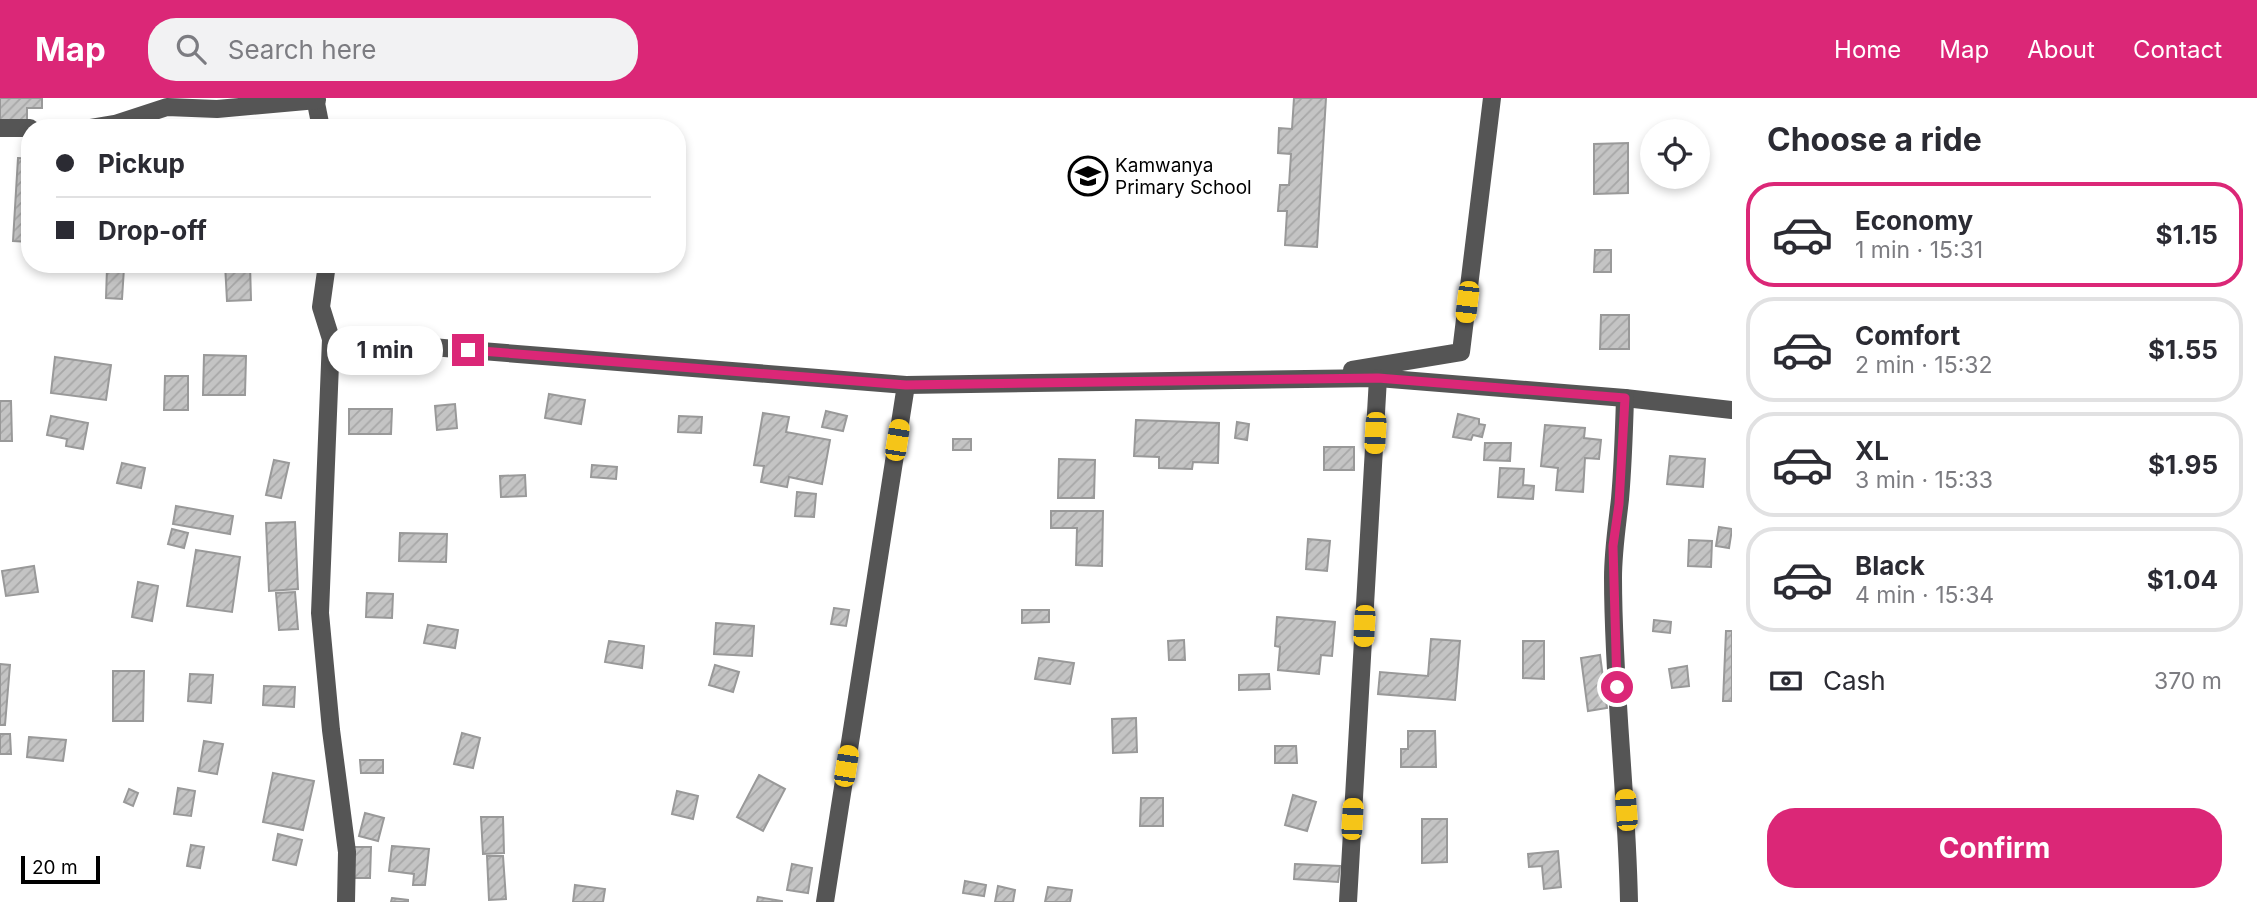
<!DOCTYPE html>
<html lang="en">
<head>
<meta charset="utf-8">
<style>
  body { margin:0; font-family:Inter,sans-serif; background:#f2f2f3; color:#2b2b33; height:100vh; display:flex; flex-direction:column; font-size:26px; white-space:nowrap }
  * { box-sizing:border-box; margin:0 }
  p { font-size:23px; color:#7c7c81 }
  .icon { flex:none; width:38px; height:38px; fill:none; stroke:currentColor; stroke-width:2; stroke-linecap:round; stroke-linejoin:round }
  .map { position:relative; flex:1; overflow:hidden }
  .sheet { display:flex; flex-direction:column; background:#fff; width:525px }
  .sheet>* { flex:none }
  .top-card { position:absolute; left:21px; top:21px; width:665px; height:154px; border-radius:28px; box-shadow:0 4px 10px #0003; display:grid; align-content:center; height:154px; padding:0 35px; background:#fff }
  .controls { position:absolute; left:1640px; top:21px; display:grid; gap:14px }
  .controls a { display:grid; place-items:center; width:70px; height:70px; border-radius:50%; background:#fff; box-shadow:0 4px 10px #0003; font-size:35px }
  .scale { position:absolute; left:21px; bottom:18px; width:79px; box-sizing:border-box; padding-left:7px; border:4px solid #000; border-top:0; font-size:19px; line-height:24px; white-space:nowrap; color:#000; -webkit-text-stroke:5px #fff; paint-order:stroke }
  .end { position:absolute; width:32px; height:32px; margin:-16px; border:9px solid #db2777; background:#fff; box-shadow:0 0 0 4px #fff }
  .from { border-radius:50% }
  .bubble { position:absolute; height:49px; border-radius:24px; background:#fff; box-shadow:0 4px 10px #0003; font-size:23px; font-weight:700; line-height:49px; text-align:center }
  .car { position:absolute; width:21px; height:42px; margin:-21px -10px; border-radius:9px; box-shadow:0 0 5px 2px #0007; background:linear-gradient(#f5c518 24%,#345 0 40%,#f5c518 0 76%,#345 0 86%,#f5c518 0) }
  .top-card b { display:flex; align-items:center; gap:24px; height:66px; font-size:26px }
  .top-card b+b { border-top:2px solid #e1e1e2 }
  .top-card i { width:18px; height:18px; background:#2b2b33 }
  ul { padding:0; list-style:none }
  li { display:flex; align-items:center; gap:21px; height:105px; margin:0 14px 10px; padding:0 21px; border:4px solid #e1e1e2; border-radius:28px }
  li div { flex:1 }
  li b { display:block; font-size:26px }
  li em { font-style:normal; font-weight:700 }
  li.selected { border-color:#db2777 }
  li>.icon { width:63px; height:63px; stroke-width:1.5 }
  h2 { padding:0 35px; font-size:32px; line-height:84px }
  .pay { display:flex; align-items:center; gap:18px; height:77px; padding:0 35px; font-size:26px }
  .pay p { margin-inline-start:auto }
  .action { display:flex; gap:14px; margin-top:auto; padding:14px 35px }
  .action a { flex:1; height:80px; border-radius:28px; background:#db2777; color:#fff; font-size:28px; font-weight:700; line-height:80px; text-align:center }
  header { display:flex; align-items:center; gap:42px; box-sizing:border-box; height:98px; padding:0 35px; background:#db2777; color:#fff }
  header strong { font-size:33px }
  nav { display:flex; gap:38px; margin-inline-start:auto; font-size:24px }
  .search { width:490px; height:63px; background:#f2f2f3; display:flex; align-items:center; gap:18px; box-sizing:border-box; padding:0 24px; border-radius:28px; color:#7c7c81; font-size:26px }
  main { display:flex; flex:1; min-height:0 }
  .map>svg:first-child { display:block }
</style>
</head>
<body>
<header>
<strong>Map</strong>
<div class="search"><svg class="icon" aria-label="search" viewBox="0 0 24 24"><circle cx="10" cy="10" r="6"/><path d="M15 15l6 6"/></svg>Search here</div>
<nav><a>Home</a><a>Map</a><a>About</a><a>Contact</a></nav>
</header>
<main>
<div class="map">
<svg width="1732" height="804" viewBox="0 0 1732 804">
  <defs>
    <pattern id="building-hatch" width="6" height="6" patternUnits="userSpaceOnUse" patternTransform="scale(1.75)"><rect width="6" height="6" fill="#c4c4c4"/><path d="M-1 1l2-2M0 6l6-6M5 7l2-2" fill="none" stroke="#a7a7a7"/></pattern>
  </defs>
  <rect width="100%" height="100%" fill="#fff"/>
  <g fill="url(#building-hatch)" stroke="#999" stroke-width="2">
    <polygon points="0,0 42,0 42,10 27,10 27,23 0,23"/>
    <polygon points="1294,0 1326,0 1317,149 1285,147 1287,113 1278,113 1280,87 1289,87 1291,56 1278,55 1279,30 1292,31"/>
    <polygon points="1628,45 1628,95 1594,96 1594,46"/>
    <polygon points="18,60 30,61 30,144 13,143"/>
    <polygon points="1595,152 1611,152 1611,174 1594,174"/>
    <polygon points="225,166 250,166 251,202 227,203"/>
    <polygon points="107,170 124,170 122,201 106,200"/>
    <polygon points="1601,217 1629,217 1629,251 1600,251"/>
    <polygon points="204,257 246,258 245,297 203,297"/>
    <polygon points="55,259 111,267 106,302 51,295"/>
    <polygon points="165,278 188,278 188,312 164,312"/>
    <polygon points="549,296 585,302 581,326 545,320"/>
    <polygon points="0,303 11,303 12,343 0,343"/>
    <polygon points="455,306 457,330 437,332 435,308"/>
    <polygon points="349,311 392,311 391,336 349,336"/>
    <polygon points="826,313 847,318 843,333 822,329"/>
    <polygon points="763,315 789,319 786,334 830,342 822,386 789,379 787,389 761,384 764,368 754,367"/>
    <polygon points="1458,316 1479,321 1479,326 1485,327 1482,339 1473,337 1471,342 1453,339"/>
    <polygon points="51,318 88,325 83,351 66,348 67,341 47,337"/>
    <polygon points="679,318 702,319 701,335 678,334"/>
    <polygon points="1136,322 1219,325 1218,365 1193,364 1192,371 1159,370 1159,359 1134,358"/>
    <polygon points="1237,324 1249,326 1247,342 1235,340"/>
    <polygon points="1545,327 1585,330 1584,340 1601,342 1599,361 1585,360 1583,394 1556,392 1558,370 1541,368"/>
    <rect x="953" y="341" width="18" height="11"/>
    <polygon points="1485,345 1511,345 1510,363 1484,362"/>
    <rect x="1324" y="349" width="30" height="23"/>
    <polygon points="1670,358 1705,361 1703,389 1667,386"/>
    <polygon points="1059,361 1095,362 1094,400 1058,400"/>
    <polygon points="274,362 289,365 281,400 266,397"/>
    <polygon points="122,365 145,370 141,390 117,385"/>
    <polygon points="592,367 617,369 616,381 591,379"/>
    <polygon points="1500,370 1524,371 1523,387 1534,388 1533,401 1498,399"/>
    <polygon points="525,377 526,398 501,399 500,378"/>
    <polygon points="797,394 816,396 814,419 795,418"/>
    <polygon points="176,408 233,418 230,436 173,426"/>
    <polygon points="1051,413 1103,413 1102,468 1076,467 1077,430 1051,430"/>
    <polygon points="295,424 298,491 269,493 266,425"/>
    <polygon points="1719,429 1732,431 1729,450 1716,448"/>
    <polygon points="172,431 188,435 184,450 168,446"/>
    <polygon points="400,435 447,436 446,464 399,463"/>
    <polygon points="1308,441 1330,443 1327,473 1306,471"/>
    <polygon points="1689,442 1712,443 1711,469 1688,468"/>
    <polygon points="196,452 240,459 232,514 187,508"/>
    <polygon points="34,468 38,494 6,498 2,473"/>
    <polygon points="138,484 158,488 152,523 132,519"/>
    <polygon points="295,494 298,531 279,532 276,495"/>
    <polygon points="367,495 393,496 392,520 366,519"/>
    <polygon points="834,510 849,512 846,528 831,526"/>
    <polygon points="1022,512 1049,512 1049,524 1022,525"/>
    <polygon points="1277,519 1335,524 1332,558 1321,557 1319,576 1278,572 1280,549 1275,548"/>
    <polygon points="1654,522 1671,524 1670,535 1653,533"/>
    <polygon points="716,525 754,528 752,558 714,556"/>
    <polygon points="428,527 458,532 455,550 424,545"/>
    <polygon points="1726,533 1732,533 1732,603 1723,603"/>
    <polygon points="1431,541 1460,543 1455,602 1378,596 1380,574 1428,578"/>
    <polygon points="1184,542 1185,562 1169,562 1168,543"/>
    <polygon points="609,543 644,548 642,570 605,564"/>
    <polygon points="1523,543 1544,543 1544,581 1523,580"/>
    <polygon points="1600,557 1607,610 1588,613 1581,560"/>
    <polygon points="1039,560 1074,565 1070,586 1035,581"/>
    <polygon points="0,566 10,567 5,627 0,627"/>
    <polygon points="715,567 739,574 733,594 709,587"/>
    <polygon points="1687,568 1689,588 1672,590 1669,571"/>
    <polygon points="113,573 144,573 143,623 113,623"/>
    <polygon points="190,576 213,577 211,605 188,603"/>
    <polygon points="1269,576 1270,591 1239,592 1239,577"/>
    <polygon points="264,588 295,589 294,609 263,607"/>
    <polygon points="1136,620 1137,654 1113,655 1112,621"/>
    <polygon points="1408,633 1435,633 1436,669 1401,669 1401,651 1408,651"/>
    <polygon points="462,635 480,640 473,670 454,666"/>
    <polygon points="0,636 10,636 11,656 0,656"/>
    <polygon points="29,639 66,642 63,663 27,659"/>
    <polygon points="204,643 223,646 217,676 199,673"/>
    <polygon points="1275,648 1296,648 1297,665 1275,665"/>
    <polygon points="360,662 383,662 383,675 361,675"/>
    <polygon points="273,675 314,683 303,732 263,724"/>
    <polygon points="759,677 785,691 763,733 737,719"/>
    <polygon points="178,690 195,693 191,718 174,716"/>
    <polygon points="129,691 138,695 133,708 124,704"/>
    <polygon points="677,693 698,698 693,721 672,716"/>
    <polygon points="1293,697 1316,704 1307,733 1285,727"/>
    <polygon points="1141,700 1163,700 1163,728 1140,728"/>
    <polygon points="365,715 384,720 378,743 359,738"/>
    <polygon points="481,719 503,719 504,755 483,756"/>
    <polygon points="1422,721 1447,721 1447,764 1422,765"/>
    <polygon points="278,736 302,742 296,767 273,762"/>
    <polygon points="191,747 204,749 200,770 187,768"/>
    <polygon points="392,748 429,751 425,787 413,787 414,776 389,773"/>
    <polygon points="352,749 371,749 370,780 351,780"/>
    <polygon points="1558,753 1561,789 1544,791 1542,768 1529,769 1528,756"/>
    <polygon points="487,758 503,758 506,801 489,802"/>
    <polygon points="792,766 812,770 808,795 787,792"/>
    <polygon points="1295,766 1340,768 1338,784 1294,781"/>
    <polygon points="965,783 986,787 984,798 963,795"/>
    <polygon points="575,787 605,791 603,804 573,804"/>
    <polygon points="998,788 1015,792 1013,804 995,804"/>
    <polygon points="1048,789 1072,792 1070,804 1045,804"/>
    <polygon points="758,799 782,803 782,804 757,804"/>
    <polygon points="392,800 408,802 408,804 391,804"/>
  </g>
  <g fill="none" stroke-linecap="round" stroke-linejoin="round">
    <g stroke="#555" stroke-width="18">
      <polyline points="315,0 321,30"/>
      <polyline points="0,30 30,30"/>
      <polyline points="91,30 115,26 167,9 217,11 317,2"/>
      <polyline points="327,166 321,209 331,241 320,515 331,632 347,754 346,804"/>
      <polyline points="331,241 906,287 1378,280 1625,300 1732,312"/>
      <polyline points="1352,272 1461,254 1492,0"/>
      <path d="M1625,300C1624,334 1623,367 1620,401C1617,428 1613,453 1613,480C1613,588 1627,696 1629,804"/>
      <polyline points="825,804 906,287"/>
      <polyline points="1348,804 1378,280"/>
    </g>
  </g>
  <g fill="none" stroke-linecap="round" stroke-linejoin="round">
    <polyline stroke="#db2777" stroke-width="9" points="468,252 906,287 1378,280 1625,300 1619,406 1613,448 1617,589"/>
  </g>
  <defs>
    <symbol id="school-ring" viewBox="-11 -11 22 22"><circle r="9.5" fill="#fff" stroke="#000" stroke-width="1.5"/><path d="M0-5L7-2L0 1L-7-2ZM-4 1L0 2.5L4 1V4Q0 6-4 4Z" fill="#000"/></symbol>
  </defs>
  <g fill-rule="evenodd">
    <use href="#school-ring" x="1066" y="56" width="44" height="44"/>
  </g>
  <g text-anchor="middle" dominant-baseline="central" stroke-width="5" stroke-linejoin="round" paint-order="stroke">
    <g font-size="19" fill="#000" stroke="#fff" text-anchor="start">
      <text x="1115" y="67">Kamwanya<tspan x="1115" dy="22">Primary School</tspan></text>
    </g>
  </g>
</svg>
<div class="controls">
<a><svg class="icon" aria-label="locate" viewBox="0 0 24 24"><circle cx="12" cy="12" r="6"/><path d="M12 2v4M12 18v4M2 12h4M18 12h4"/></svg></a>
</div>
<div class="scale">20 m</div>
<i class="end from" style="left:1617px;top:589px"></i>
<i class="end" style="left:468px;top:252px"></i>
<div class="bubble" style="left:327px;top:228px;width:116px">1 min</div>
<i class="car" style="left:1467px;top:204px;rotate:187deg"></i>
<i class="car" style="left:1375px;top:335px;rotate:183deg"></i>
<i class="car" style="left:897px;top:342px;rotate:9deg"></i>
<i class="car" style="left:1364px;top:528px;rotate:183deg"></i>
<i class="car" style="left:846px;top:668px;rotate:9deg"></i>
<i class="car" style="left:1626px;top:712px;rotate:356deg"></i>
<i class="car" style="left:1352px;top:721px;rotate:3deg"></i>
<div class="top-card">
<b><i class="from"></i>Pickup</b>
<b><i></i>Drop-off</b>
</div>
</div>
<section class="sheet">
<h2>Choose a ride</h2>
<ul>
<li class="selected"><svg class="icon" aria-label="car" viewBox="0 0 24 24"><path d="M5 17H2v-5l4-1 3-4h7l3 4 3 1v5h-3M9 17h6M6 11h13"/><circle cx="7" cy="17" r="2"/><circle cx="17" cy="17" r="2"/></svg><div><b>Economy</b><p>1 min · 15:31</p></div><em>$1.15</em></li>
<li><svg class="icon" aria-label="car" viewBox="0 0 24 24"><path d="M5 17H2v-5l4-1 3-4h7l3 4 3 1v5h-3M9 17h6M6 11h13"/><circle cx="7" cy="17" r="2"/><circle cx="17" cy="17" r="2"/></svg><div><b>Comfort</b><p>2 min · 15:32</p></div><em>$1.55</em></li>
<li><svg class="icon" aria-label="car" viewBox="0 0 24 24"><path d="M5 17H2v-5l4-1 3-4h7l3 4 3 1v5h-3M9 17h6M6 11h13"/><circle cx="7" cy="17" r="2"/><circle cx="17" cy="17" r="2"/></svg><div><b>XL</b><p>3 min · 15:33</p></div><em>$1.95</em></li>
<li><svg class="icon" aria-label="car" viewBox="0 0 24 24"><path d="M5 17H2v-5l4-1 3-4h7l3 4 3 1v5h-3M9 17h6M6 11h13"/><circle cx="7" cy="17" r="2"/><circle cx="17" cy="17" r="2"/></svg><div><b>Black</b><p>4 min · 15:34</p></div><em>$1.04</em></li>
</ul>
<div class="pay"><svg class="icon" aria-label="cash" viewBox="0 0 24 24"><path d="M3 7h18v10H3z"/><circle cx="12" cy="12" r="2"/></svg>Cash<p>370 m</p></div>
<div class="action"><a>Confirm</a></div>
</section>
</main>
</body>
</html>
